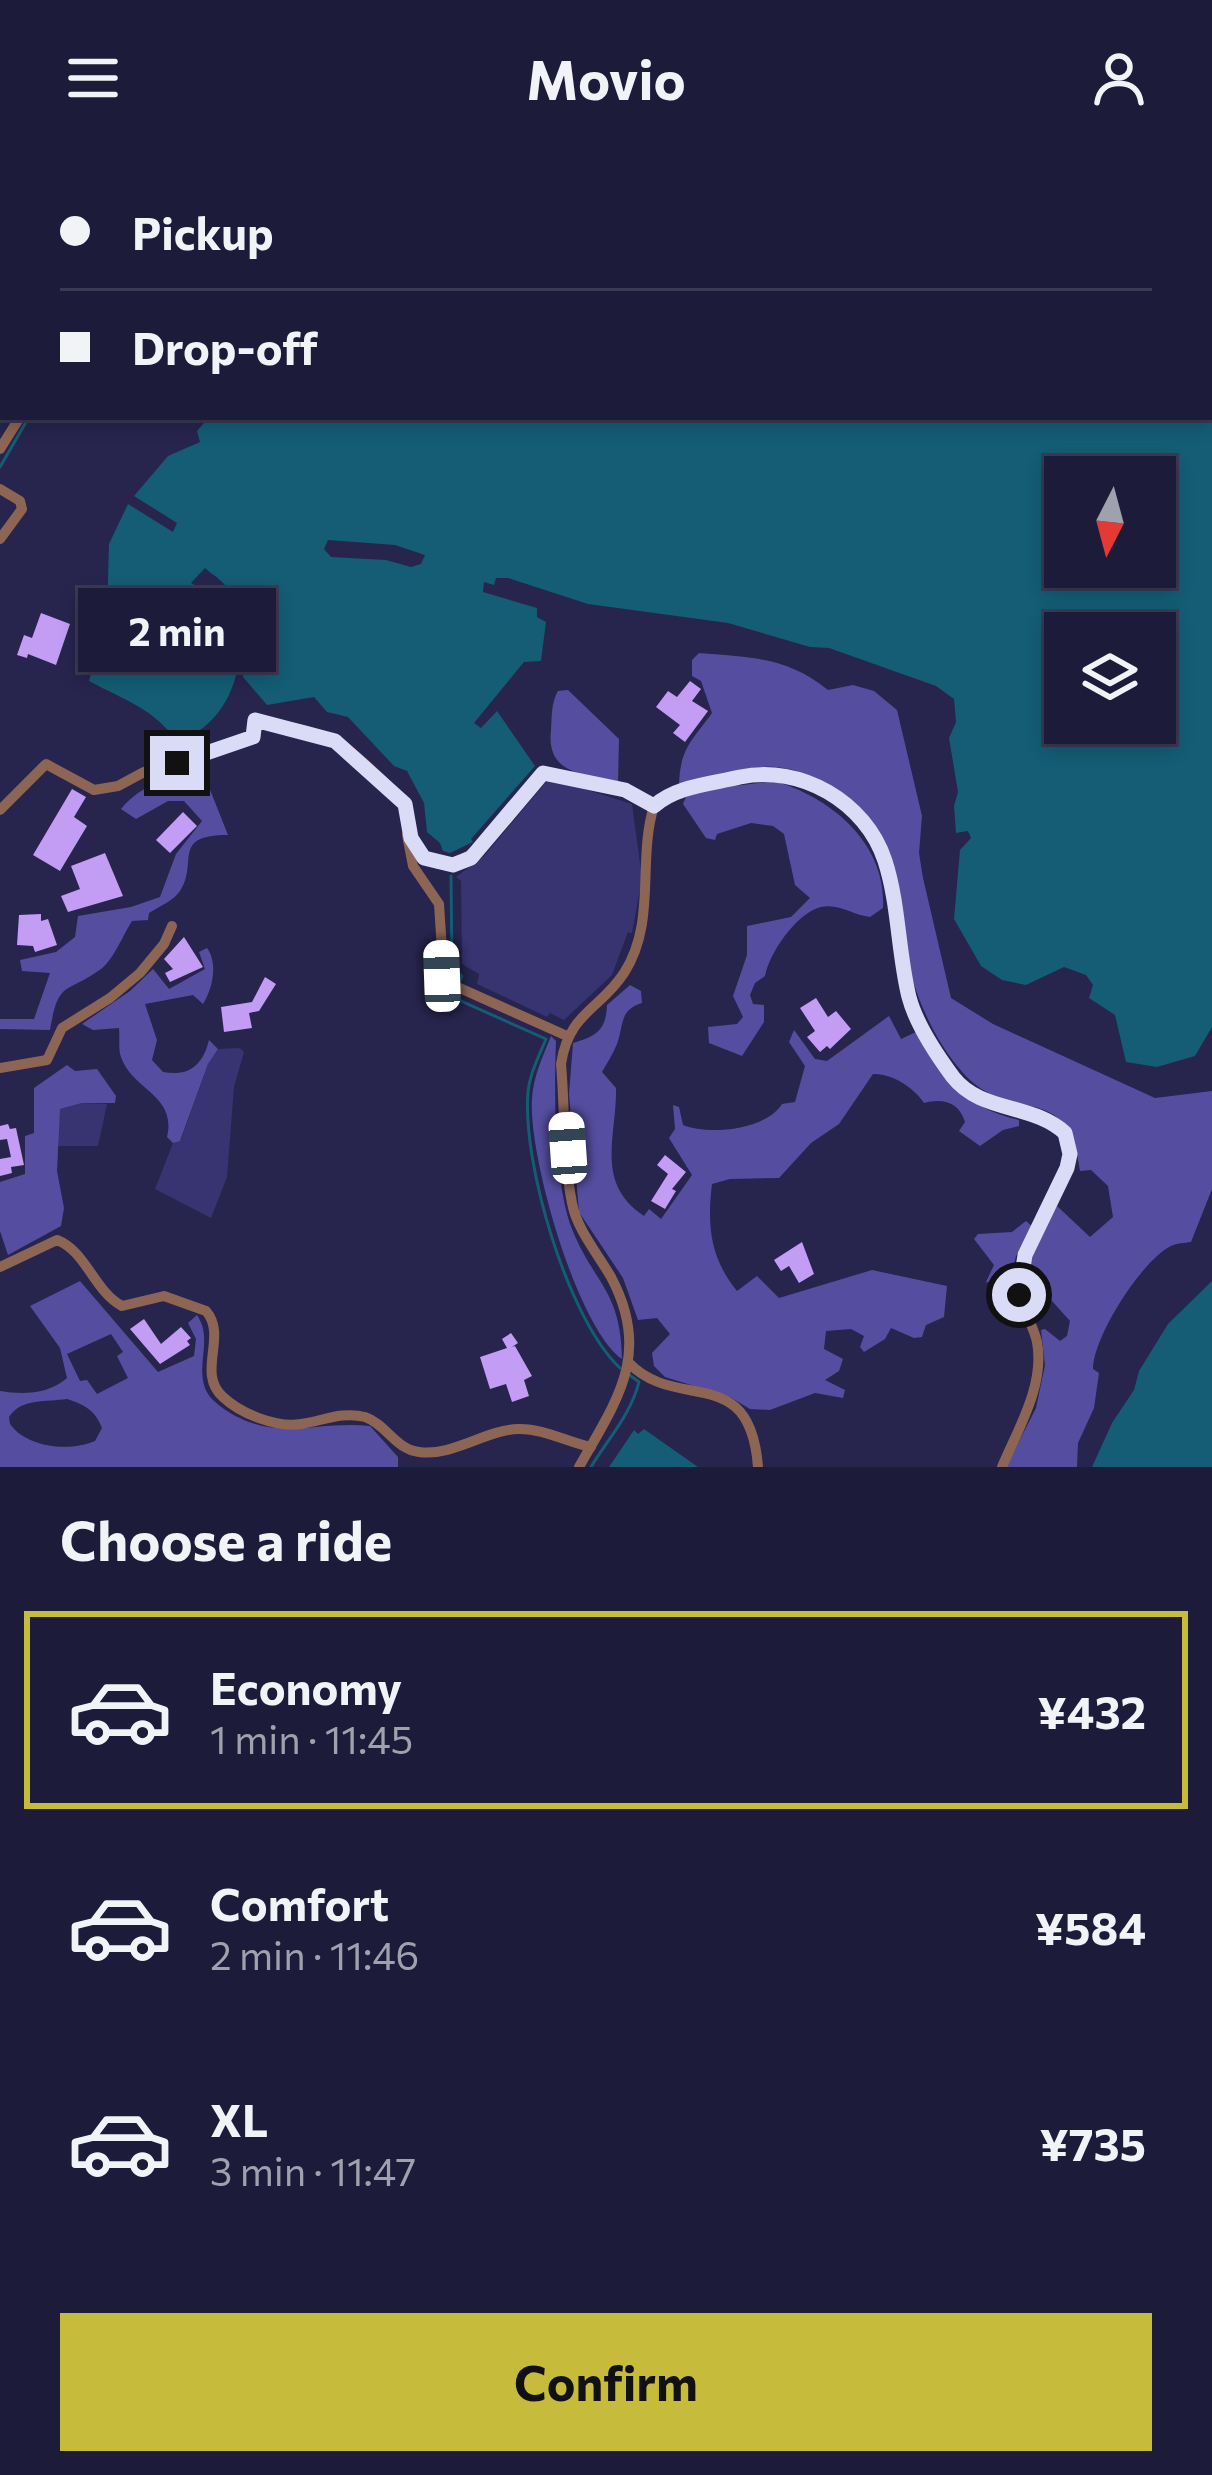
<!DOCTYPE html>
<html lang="en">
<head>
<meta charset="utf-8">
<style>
  body { margin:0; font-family:Commissioner,sans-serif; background:#2a2845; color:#f1f3f6; height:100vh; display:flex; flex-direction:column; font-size:45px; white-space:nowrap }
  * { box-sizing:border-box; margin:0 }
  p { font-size:39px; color:#a0a1af }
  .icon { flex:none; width:66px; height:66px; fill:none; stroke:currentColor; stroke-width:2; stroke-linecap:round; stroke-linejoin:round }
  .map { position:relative; height:1311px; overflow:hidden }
  .side { display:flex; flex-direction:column; background:#1d1b3a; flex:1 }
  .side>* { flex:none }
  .banner { position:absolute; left:0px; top:0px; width:1212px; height:264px; box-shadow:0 6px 18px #0003,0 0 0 3px #3b3954; display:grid; align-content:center; height:264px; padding:0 60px; background:#1d1b3a }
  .needle { width:78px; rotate:186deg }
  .tools { position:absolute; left:1044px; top:300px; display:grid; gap:24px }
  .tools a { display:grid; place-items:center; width:132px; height:132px; border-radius:0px; background:#1d1b3a; box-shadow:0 6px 18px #0003,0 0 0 3px #3b3954; font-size:60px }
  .end { position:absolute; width:54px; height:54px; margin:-27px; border:15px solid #dadbf6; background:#111; box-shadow:0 0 0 6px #111 }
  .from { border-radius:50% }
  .bubble { position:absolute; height:84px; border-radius:0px; background:#1d1b3a; box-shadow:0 6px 18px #0003,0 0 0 3px #3b3954; font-size:39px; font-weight:700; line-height:84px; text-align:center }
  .car { position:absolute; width:36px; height:72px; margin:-36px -18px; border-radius:15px; box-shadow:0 0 9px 3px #0007; background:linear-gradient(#fff 24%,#345 0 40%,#fff 0 76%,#345 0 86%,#fff 0) }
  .banner b { display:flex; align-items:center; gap:42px; height:114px; font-size:45px }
  .banner b+b { border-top:3px solid #3b3954 }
  .banner i { width:30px; height:30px; background:#f1f3f6 }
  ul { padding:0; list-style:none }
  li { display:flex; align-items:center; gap:36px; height:198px; margin:0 24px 18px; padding:0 36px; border:6px solid transparent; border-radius:0px }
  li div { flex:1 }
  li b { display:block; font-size:45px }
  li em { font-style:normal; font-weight:700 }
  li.active { border-color:#c7bb3b }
  li>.icon { width:108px; height:108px; stroke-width:1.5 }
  h2 { padding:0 60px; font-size:54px; line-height:144px }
  .button { display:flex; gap:24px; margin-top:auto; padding:24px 60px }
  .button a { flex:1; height:138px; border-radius:0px; background:#c7bb3b; color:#111; font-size:48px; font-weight:700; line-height:138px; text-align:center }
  header { display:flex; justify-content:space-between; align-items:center; height:156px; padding:0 60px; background:#1d1b3a; font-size:54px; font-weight:700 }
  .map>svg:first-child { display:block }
</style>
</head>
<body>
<header><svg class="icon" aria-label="menu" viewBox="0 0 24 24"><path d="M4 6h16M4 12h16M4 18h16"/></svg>Movio<svg class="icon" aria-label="person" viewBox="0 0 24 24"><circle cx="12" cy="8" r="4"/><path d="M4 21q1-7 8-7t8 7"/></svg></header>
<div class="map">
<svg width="1212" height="1311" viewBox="0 0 1212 1311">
  <rect width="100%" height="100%" fill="#27244e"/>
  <g fill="#383371">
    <polygon points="547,625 559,625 632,648 642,722 632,777 628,776 612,819 564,864 550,857 547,861 477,828 479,818 462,808 461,725 456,721 484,700"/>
    <polygon points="240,892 244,896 234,931 227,1021 211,1062 155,1033 173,987 181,984 208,908 218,893"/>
    <polygon points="82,947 107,948 98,990 57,990 60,953"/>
  </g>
  <g fill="#554ea0" fill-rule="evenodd">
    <path d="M699,497C749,501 787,501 828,534L853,529L874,535L897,554L922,660L919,697L923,722L951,842L993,868L1155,942L1212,935V1033L1191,1086C1184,1087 1177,1087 1171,1090C1142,1104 1093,1181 1093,1213L1099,1217L1094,1252L1078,1287L1077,1311H1006L1036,1252L1045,1209L1041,1174L1045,1173L1060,1185L1067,1180L1070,1165L1052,1145L1028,1139L1027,1109L1057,1050L1090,1081L1113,1061L1108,1030L1091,1014L1080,1015C1069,922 1011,970 964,918C910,858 898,773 888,696C868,650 814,608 762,611C735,613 706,623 679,629C680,592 692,585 712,557L701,525L692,520V504Z"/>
    <path d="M568,534L619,583L618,626C583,617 546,619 551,574C552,560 551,547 558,535Z"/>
    <path d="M201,611L228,679C170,679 199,707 180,735C173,745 160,750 149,757L148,764L132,765C123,779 114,803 101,813C65,839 59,823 50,874L0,873V863H34L50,817L22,815L20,804L56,796L75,781L78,760L131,751L160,741L176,698L202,665L184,645H168L136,663L121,653C141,628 172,621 201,611Z"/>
    <path d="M774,625C831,641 887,688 883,752L870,761C853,759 839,747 821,751C796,757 769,798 765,820L755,827L750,839L753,848L764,849V866L742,900L709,887L708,871L737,868L743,861L733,840L747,799V770L791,761L810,742L795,729L784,678L773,670L751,667L717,678L715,684L706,682L683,648L686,641L696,635Z"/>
    <path d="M207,792C218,807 213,832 203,848L193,839L145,848L157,884L152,904L163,916C189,921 203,909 209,884L218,893L208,908L180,985L173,987L167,981C177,939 133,935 121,901C118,894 120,880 119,872L93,874L82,868L130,835L153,813L169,833L205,813L199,796Z"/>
    <path d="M630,829L641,835L642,847C619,854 624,869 617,888C613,898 607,907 602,916L616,932C617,980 594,1027 644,1060L649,1053L661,1063L692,1019L669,982L675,973L673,949L679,951L683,969C710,980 767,973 782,948L795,946L805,910L789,886L794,874L815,903L827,905L889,860L901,883L916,876C942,924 965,951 1019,964V970L1003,974L980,990L959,975L965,966C959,946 943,942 924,947C915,932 891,917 873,918L839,968L811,987L779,1022L730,1023L712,1028C707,1069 710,1102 737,1135L757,1120L779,1142L872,1114L947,1130L944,1161L926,1169L922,1181L914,1182L891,1172L885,1183L864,1196L860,1191L864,1180L851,1173L826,1175L824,1193L843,1203L839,1215L825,1224L845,1234L843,1242L815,1237L770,1254L750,1253L730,1241L665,1221L654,1210L652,1197L670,1178L657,1162L638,1164L623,1122L579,1056L569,938L573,887C597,880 606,874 607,849Z"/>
    <path d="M551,880L556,885C554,936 554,1027 572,1073C594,1128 621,1134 622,1203C577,1172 528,999 532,943C533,921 543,900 551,880Z"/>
    <polygon points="67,909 75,915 97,913 116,940 115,947 82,947 60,953 57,1015 64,1052 61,1070 8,1099 0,1075 0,1026 25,1018 25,980 34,977 34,932"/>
    <polygon points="1026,1065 1033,1071 1016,1100 1009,1130 986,1126 994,1109 974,1083 978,1078 1012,1076"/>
    <path d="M80,1125L158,1216L194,1200L196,1183L188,1167L197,1159C213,1183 196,1207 205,1232C209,1242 216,1247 224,1253C276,1288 314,1264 370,1270L398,1301V1311H0V1235C23,1239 49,1238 67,1222L60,1192L30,1150ZM111,1178L123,1196L117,1200L128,1222L97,1238L87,1224L80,1225L67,1198ZM67,1243C85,1249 95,1254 102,1272L95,1285C70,1296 27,1292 10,1268L9,1261C21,1242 47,1246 67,1243Z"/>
  </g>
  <g fill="#145d74" fill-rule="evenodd">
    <path d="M217,0H1212V871L1195,900L1157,911L1126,906L1115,859L1089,842L1093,829L1086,819L1064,811L1026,829L1002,824L981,810L954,763L960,694L971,682L968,675L956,677L954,650L958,636L949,582L956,566L954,543L936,530L829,492L810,491L728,467L588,448L508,422H496L494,429L484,426L483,436L537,452V461L546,466L541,505L524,506L474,567L481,572L497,555L535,610L471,683L473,686L450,697L443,695L440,687L427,676L424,647L407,615L394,610L348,561L327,556L314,541L267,549L243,521C249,493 244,446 221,425C216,420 210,417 205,412L191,427C202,433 214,438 222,448C258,492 232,570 177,585C151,551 126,545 89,525L107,458L109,388L128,348L173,376L177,367L134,340L168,300L200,286L197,275L209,261H1209V3ZM1065,321H1155V411H1065ZM1065,477H1155V567H1065Z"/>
    <polygon points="1212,1125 1212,1311 1092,1311 1112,1267 1134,1234 1139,1215 1168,1168"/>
    <polygon points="644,1273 698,1311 609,1311 634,1274 638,1278"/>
  </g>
  <polygon fill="#27244e" points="328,384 395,389 425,399 421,408 411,411 386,404 331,401 324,393"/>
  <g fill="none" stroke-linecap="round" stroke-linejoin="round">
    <g stroke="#145d74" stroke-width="3">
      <polyline points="0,311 29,261"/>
      <path d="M451,720L452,811L462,820L452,841L546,883C539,900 530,917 528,936C522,1008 568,1163 620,1212"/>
      <path d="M591,1311C608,1283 631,1258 639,1226L628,1218"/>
    </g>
  </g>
  <g fill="#c39cf3">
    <polygon points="41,457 70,468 56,509 28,498 27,502 17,499 24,479 32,482"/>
    <polygon points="690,525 701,533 692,545 708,555 685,586 673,577 680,569 656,551 668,535 677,541"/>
    <polygon points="72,633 86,641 74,661 87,670 60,715 33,699"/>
    <polygon points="183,656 197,670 170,697 156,684"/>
    <polygon points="105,697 123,740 68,756 61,740 80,733 71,710"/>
    <polygon points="41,758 41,765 48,763 57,789 35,796 33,790 17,789 19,759"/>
    <polygon points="184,781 203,811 170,826 165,817 173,813 164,803"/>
    <polygon points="265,821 276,828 259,855 249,857 252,872 224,876 221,851 252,846"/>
    <polygon points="816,842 828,861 836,855 851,873 830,893 827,890 820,896 807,881 815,875 800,852"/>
    <polygon points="8,968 10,973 16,972 24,1009 11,1011 12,1017 0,1020 0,1003 11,1001 7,983 0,984 0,970"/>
    <polygon points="665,999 686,1016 672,1033 676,1035 665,1053 651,1045 668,1018 657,1009"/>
    <polygon points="802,1086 814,1118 799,1127 789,1110 781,1115 774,1104"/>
    <polygon points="144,1163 161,1188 181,1171 191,1182 187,1185 190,1189 160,1208 130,1173"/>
    <polygon points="511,1177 518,1187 512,1191 515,1190 532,1220 524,1224 529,1240 512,1246 506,1228 490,1233 480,1201 507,1192 502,1183"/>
  </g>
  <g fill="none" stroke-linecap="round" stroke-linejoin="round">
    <g stroke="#8d6555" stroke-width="10">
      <polyline points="0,239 3,234"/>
      <polyline points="0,293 20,261"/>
      <polyline points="0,333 20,345 22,353 0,383"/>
      <path d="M0,654L46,608L94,634L118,630L144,616L253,581L255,564C279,570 313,573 335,585C351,593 392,632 403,647C414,662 406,683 421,698C462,739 519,645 543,617L625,634L654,650"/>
      <polyline points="407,679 413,710 439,748 444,825 567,880"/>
      <polyline points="0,912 47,904 62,872 110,842 140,817 164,788 172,770"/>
      <path d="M0,1111L57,1084C86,1095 94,1135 122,1150L164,1140L206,1155C228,1180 196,1217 223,1241C241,1258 277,1272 301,1268C322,1265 343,1255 365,1261C386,1268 395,1293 419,1296C451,1301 486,1274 518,1273C543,1272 567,1286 591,1291"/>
      <path d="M629,1207C677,1257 750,1205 758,1311"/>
      <path d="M579,1311C617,1244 652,1198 611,1121C598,1098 577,1074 572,1047C563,1003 565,953 561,908C569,856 600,854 624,817C657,766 637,704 654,650C676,630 712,628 740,621C800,608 865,646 885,705C900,748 898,797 909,841C916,868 936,898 953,921C981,957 1033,947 1065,977L1070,998L1067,1012C1054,1049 1022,1084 1019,1124C1017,1147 1032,1164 1037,1186C1045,1229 1018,1273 1002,1311"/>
    </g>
  </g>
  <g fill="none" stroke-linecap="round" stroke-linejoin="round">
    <path stroke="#dadbf6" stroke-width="15" d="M177,607L253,581L255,564L335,585L405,648L411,682L424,702L453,709L471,702L543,617L625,634L654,650C676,630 711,628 740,621C800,608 866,646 885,705C899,748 898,797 909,841C916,868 936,898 953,921C981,957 1033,947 1065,977L1070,998L1067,1012L1025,1099L1019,1139"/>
  </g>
</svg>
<div class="tools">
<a><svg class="needle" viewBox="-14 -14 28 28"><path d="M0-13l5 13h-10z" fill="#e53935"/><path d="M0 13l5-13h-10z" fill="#a0a1af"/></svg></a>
<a><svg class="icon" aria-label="layers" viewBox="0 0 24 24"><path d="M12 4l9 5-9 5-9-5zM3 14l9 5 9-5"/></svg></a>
</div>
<i class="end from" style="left:1019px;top:1139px"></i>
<i class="end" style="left:177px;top:607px"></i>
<div class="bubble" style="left:78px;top:432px;width:198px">2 min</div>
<i class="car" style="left:442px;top:820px;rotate:358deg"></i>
<i class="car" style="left:568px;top:992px;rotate:356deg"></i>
<div class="banner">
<b><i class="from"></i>Pickup</b>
<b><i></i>Drop-off</b>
</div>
</div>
<section class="side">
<h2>Choose a ride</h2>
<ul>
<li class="active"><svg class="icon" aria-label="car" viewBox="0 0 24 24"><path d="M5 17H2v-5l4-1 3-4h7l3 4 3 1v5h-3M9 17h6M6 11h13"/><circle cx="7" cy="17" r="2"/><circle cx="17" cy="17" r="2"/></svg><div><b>Economy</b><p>1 min · 11:45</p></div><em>¥432</em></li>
<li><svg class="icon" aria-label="car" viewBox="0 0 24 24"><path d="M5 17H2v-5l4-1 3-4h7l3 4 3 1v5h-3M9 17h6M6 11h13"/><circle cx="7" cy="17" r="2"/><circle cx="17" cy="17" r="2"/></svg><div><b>Comfort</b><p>2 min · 11:46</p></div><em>¥584</em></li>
<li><svg class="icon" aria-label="car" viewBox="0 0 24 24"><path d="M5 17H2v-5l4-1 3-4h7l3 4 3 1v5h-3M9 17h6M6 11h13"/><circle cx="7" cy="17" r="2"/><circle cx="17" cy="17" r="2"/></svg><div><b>XL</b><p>3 min · 11:47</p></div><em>¥735</em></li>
</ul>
<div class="button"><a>Confirm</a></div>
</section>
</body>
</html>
